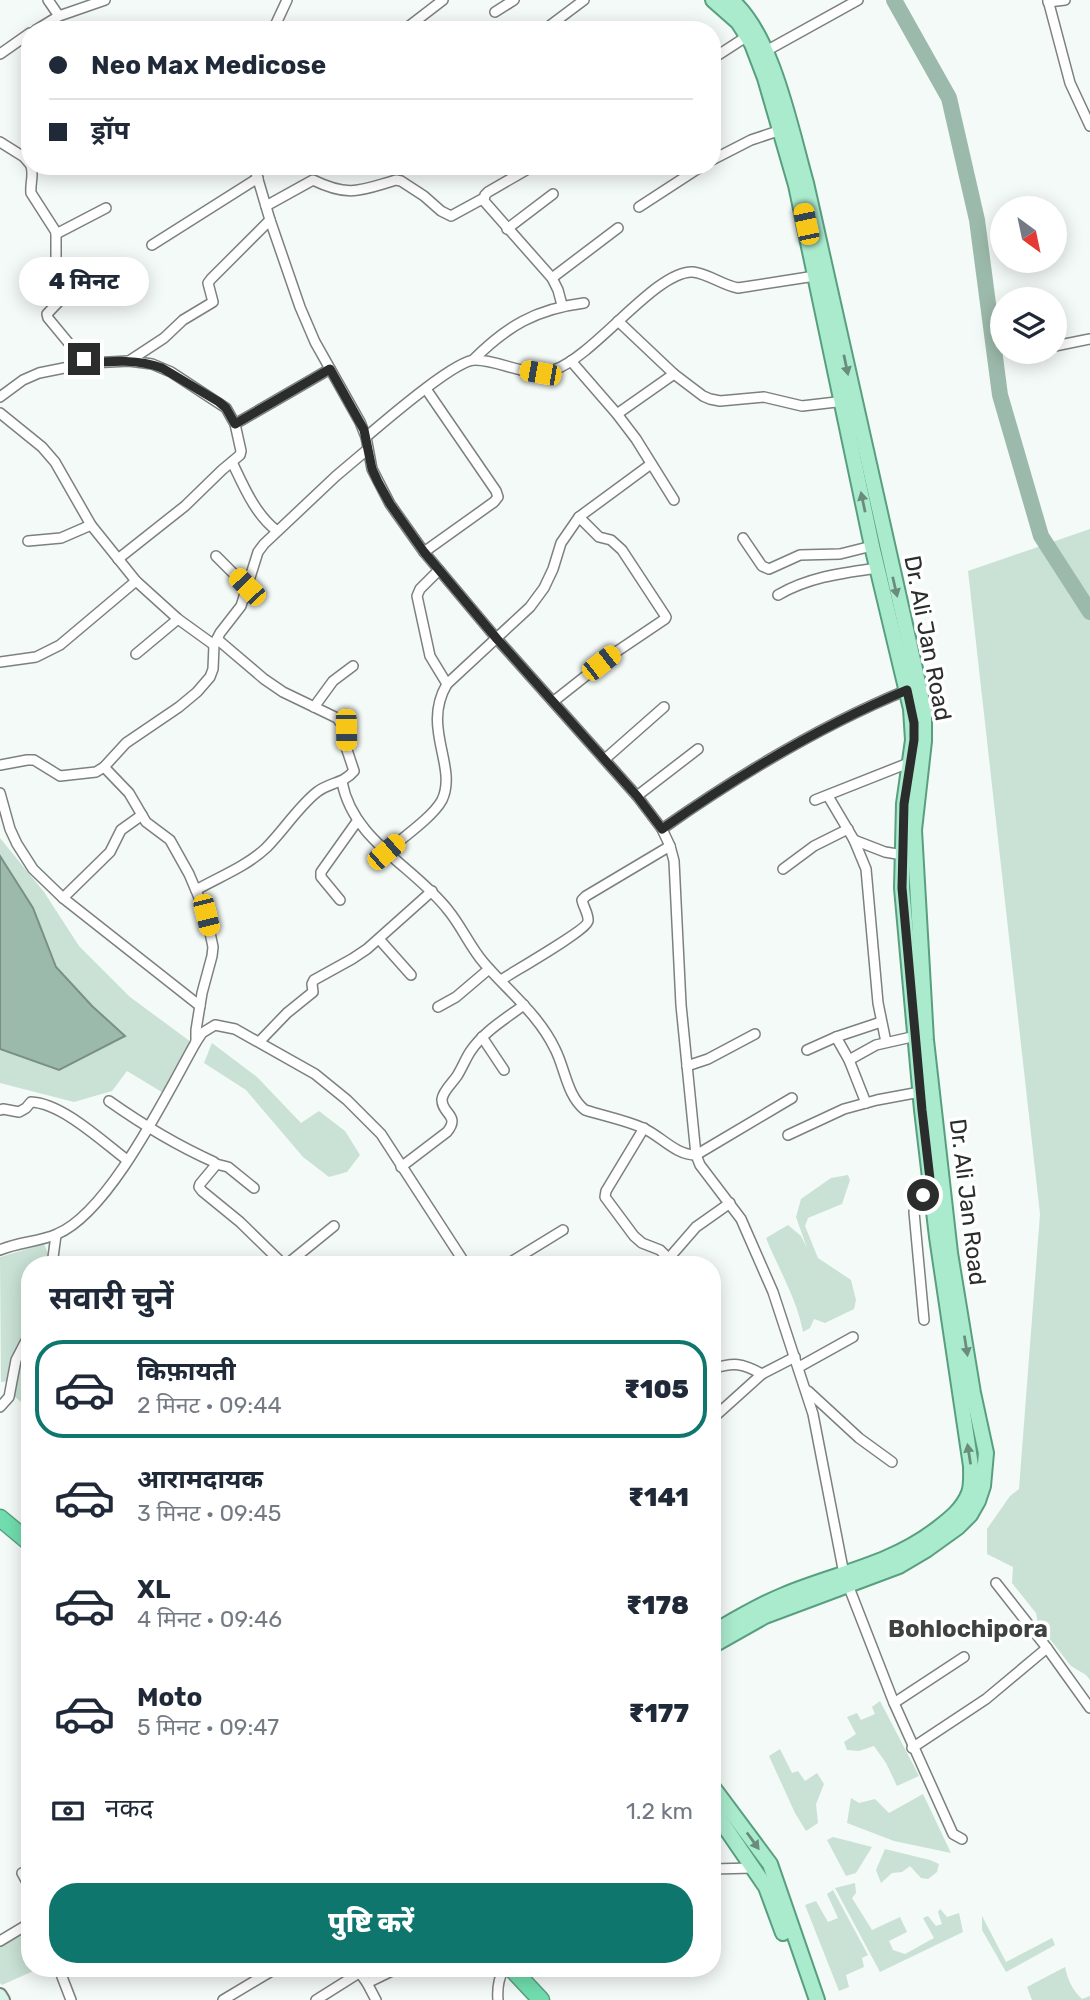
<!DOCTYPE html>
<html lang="hi">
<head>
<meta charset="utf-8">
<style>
  body { margin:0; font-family:Rubik,"Noto Sans Devanagari",sans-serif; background:#f6f6f7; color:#1f2937; height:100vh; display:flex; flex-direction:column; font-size:26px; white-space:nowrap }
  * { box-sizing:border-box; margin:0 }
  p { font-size:23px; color:#747a83 }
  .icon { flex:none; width:38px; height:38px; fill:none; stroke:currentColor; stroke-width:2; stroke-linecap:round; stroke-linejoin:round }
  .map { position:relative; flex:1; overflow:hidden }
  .sheet { position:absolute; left:21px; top:1256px; width:700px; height:721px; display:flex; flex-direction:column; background:#fff; border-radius:28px; box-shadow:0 4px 18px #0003 }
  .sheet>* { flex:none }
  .hud { position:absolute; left:21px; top:21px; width:700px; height:154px; border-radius:28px; box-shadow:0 4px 18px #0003; display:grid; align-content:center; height:154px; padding:0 28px; background:#fff }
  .needle { width:46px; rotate:147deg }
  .controls { position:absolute; left:990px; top:196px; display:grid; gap:14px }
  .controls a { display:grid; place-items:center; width:77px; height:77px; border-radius:50%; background:#fff; box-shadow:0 4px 18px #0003; font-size:35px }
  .end { position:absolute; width:32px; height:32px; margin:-16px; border:9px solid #2b2d2c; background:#fff; box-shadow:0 0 0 4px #fff }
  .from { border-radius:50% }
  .bubble { position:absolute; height:49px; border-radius:24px; background:#fff; box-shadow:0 4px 18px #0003; font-size:23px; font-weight:800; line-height:49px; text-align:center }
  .car { position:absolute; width:21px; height:42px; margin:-21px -10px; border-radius:9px; box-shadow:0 0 5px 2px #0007; background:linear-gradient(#f5c518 24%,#345 0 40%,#f5c518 0 76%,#345 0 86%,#f5c518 0) }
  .hud b { display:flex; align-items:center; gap:24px; height:66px; font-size:26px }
  .hud b+b { border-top:2px solid #e0e1e3 }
  .hud i { width:18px; height:18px; background:#1f2937 }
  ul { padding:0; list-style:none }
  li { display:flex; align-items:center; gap:21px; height:98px; margin:0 14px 10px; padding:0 14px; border:4px solid transparent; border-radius:28px }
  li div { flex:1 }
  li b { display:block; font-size:26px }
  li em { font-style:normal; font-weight:800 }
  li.on { border-color:#0f766e }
  li>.icon { width:63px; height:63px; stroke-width:1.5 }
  h2 { padding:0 28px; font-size:32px; line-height:84px }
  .pay { display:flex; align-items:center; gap:18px; height:77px; padding:0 28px; font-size:26px }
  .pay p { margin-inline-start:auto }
  .cta { display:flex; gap:14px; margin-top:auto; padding:14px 28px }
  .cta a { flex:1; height:80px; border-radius:28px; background:#0f766e; color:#fff; font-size:28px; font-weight:800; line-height:80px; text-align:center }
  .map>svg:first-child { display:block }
</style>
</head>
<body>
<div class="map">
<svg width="1090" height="2000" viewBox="0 0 1090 2000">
  <rect width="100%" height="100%" fill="#f4faf7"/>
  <g fill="#c9e2d5">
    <polygon points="1090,529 1090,1680 1086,1675 1071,1666 1038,1624 1036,1613 1012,1583 1013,1567 987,1554 987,1529 1010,1496 1019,1489 1040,1214 968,571"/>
    <polygon points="0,838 44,892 79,946 130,997 191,1042 165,1094 127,1071 112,1091 74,1102 0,1083"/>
    <polygon points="212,1043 257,1077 301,1123 319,1111 345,1131 360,1155 347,1172 329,1177 303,1157 246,1090 204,1063"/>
    <path d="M848,1175L850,1180L842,1204L808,1218L805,1226L818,1258L851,1280L856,1300L854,1309L825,1323L814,1319L810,1328L803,1332C797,1299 779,1270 766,1238L788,1225L801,1236L807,1248L796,1217L801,1199L831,1178Z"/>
    <polygon points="44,1244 50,1258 49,1265 30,1265 30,1328 17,1349 11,1381 1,1382 0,1257"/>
    <path d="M30,1344V1399L21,1402L14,1396C16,1378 20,1359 30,1344Z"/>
    <polygon points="880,1701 919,1776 897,1786 886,1763 874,1746 859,1751 847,1750 844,1742 856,1734 847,1717 857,1713 861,1720 875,1714 872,1707"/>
    <polygon points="780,1749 792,1773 798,1771 805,1781 817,1773 824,1784 816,1804 818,1823 806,1831 795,1813 769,1756"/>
    <polygon points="923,1794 951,1853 894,1841 847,1823 851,1798 859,1803 875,1799 889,1813"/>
    <polygon points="833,1837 872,1847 856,1873 846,1876 827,1840"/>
    <polygon points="885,1849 930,1860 939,1864 937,1872 928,1879 921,1878 910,1866 902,1872 892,1873 881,1883 876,1870"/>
    <polygon points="855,1883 856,1893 852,1898 872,1930 900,1917 907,1932 889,1941 893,1950 905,1954 934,1938 923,1918 928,1916 936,1926 942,1924 938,1912 940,1909 947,1917 959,1913 963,1932 880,1972 835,1888"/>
    <polygon points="833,1890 868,1955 862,1958 864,1967 846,1975 849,1987 839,1991 805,1905 816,1901 828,1922 838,1918 827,1894"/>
    <polygon points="982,1916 1006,1962 1052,1938 1055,1945 1006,1972 982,1930"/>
    <polygon points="30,1926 30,1969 38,1969 2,1985 0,1983 0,1945"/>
    <path d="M1065,1967C1068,1980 1072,1990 1082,1999L1090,1996V2000H1032L1027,1987Z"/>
  </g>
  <polygon fill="#9cbaab" stroke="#7a9085" stroke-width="2" points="0,856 33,908 56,967 92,1006 125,1036 59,1070 0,1049"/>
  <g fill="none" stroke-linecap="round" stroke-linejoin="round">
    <polyline stroke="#9cbaab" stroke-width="16" points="894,0 949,98 977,220 1000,395 1041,536 1090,612"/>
    <defs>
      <g id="street">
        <polyline points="48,0 59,16"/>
        <polyline points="1048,0 1070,83 1090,126"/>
        <polyline points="1048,2 1065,0"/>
        <polyline points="495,12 514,0"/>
        <polyline points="36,30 59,16 105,0"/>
        <polyline points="273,30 287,0"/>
        <polyline points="404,30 443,0"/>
        <polyline points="544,30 584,0"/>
        <polyline points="766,51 858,0"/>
        <polyline points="0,54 30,33"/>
        <polyline points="712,59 749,35"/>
        <polyline points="0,142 24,157 30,164"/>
        <polyline points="712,160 751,140 781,130"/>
        <path d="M31,166C34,175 30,183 31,193L56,232V260L66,292L65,295L47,314L48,318L72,347L89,363"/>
        <polyline points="254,166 270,220 300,307 315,342 360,422 366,437 372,469 390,504 424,552 497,639 637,796 662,829 670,846 674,861 681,1005 696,1155 700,1165 741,1219 773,1292 813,1414 844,1574"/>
        <polyline points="533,166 488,192 485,195 484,201 552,278 558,290 562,305"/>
        <path d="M266,206L313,180C350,198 361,190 396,180L401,181L424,196L441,211L451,216L484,198"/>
        <polyline points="639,207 702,166"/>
        <polyline points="507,229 553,194"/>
        <polyline points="56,234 106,208"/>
        <polyline points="152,245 258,178"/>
        <polyline points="552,278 618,228"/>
        <polyline points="618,321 674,374 703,396 710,399 720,401 764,397 802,406 845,401"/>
        <polyline points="1055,346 1090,339"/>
        <path d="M473,360C507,326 536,309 584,303"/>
        <polyline points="129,361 164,338 183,320 213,302 208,283 211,279 270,220"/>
        <polyline points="571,361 617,414 636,439 674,500"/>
        <polyline points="0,397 23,380 39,373 89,363 129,361 152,364 171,372 226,408 235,424 241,451 240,455 222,470 185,506 118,559"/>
        <polyline points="0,413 42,447 55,462 91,525 136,581 178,619 214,645"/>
        <polyline points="617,414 674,374"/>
        <polyline points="235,424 330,369"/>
        <path d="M366,437C385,421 455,360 475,360C501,360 528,379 554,370C596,355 656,270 693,272C709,274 722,285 738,288L815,276"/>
        <path d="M232,462C244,487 255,514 277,531"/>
        <polyline points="743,538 762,566 769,569 800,555 840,554 872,546"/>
        <polyline points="28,541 61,538 91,525"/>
        <polyline points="424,552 494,502 498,497 496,491 426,389"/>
        <polyline points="216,556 247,587"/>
        <polyline points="439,570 420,589 417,596 430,656 447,684"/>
        <path d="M778,595C809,577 842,573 877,568"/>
        <polyline points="136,654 178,619"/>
        <polyline points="0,662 36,657 60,645 136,581"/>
        <polyline points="554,701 616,652 665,619 666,617 622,550 611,540 599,537 579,517"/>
        <polyline points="314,707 333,681 353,666"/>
        <polyline points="605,759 664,707"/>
        <polyline points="0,765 27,760 34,760 60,776 96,772 104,767 126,743 179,707 197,692 210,677 213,669 214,645 220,633 241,606 258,552 264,544 336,476 368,449"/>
        <polyline points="104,767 129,793 146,822 170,840 189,874 206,914 213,947 212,956 202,993 196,1030 196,1042"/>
        <path d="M342,782C353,841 414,866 448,910C462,927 470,947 484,963C508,991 539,1015 555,1049C565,1068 567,1096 585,1110C604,1116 625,1120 643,1128C661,1136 675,1155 696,1155L792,1098"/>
        <polyline points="0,793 10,829 17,844 33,869 63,898 200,1006"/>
        <polyline points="637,796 698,749"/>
        <polyline points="828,796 854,840 866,869 878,1003 886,1042"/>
        <polyline points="815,800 911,762"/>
        <path d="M662,829C739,775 819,726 907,690"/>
        <polyline points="854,840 885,852 903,855"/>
        <path d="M386,852C401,839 433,817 442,800C458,766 421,728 447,684L530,607L544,588L553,569L561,543L579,517L651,464"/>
        <polyline points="783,869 814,846 848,829"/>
        <path d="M196,890C219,877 247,866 266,848C284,830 298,807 317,792C330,782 343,784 354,771L346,747V730L337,718L283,692L264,679L217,639"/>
        <polyline points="63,898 110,852 121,830 142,815"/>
        <polyline points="340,900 321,877 321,872 358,820"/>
        <polyline points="379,939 411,975"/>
        <path d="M501,980C513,972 587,930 588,921C589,915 583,906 582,900L586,896L670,846"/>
        <polyline points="438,1007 456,997 489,969"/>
        <polyline points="482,1037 504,1070"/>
        <polyline points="836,1037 849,1060 866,1103"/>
        <polyline points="260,1041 287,1013 313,992 312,984 314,980 352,959 367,949 432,891"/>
        <polyline points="807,1050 836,1037 881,1022"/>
        <polyline points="849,1060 876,1045 916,1036"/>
        <polyline points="687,1066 708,1059 755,1034"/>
        <path d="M109,1101C143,1125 176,1145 214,1162L215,1166L200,1184L199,1187L202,1191L240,1222L284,1265"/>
        <path d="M0,1110L3,1109L19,1112L26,1108L31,1102C62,1103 103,1142 127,1160"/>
        <polyline points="644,1128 606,1191 605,1197 634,1236 642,1243 660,1250 668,1258"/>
        <polyline points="788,1135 844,1109 877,1100 920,1092"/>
        <polyline points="216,1164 228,1167 254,1188"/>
        <path d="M401,1167L447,1132C461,1115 441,1114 442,1099C443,1091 453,1082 457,1076C462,1068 465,1060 470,1052C483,1032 505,1019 524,1005"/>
        <path d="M0,1250C18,1242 39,1242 57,1234C110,1212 167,1093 196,1042L202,1033L215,1025L235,1029L315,1074L347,1100L381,1134L466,1265"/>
        <polyline points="52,1265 56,1235"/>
        <polyline points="286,1265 334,1226"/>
        <polyline points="506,1265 563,1230"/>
        <polyline points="663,1265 696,1227 730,1203"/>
        <polyline points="924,1320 914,1212 917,1202 931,1188"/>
        <polyline points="799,1367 853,1337"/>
        <path d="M712,1369C734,1362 742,1363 762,1374"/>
        <polyline points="808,1391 859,1438 892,1462"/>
        <polyline points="0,1407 9,1397 16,1360 30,1333"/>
        <polyline points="712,1419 762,1374 795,1357"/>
        <polyline points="996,1583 1047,1648 1090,1708"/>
        <polyline points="848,1585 894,1703 953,1834 962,1839"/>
        <polyline points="894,1703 964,1657"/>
        <polyline points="912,1748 986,1699 1047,1648"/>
        <polyline points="712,1869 753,1868"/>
        <polyline points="22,1873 30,1888"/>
        <polyline points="0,1941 30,1923"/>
        <polyline points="59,1969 71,2000"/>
        <polyline points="357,1969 367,1983 376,2000"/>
        <polyline points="367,1983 396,1969"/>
        <polyline points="223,2000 275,1969"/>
        <polyline points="316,2000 359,1973"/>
        <path d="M498,2000C497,1988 498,1979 504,1969"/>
      </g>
      <polyline id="secondary" points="0,1995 3,2000"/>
      <g id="primary">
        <path d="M712,1633C736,1619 759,1605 784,1595C837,1573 890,1565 937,1529C950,1519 963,1509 969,1493C972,1485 971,1475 971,1466L937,1237L922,1110L902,888L904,804L913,740L911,709L872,546L796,185L765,78L752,44L738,22L713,0"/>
        <path d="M712,1646L765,1616L899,1566L926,1550L958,1527L970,1515L978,1501L983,1486L986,1453L973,1393L950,1253L926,1040L914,830L924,741V709L806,183C791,131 773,35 731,0"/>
        <polyline points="712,1786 770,1864 817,2000"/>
        <polyline points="712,1808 766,1887 783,1933"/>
      </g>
      <g id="highway">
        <polyline points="0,1518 30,1543"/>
        <polyline points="512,1969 541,2000"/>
      </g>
    </defs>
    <use href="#street" stroke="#7c817e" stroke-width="12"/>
    <use href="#secondary" stroke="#7c817e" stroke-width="16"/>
    <use href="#primary" stroke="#589f80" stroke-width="18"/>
    <use href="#highway" stroke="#589f80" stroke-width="19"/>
    <use href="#street" stroke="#fff" stroke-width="9"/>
    <use href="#secondary" stroke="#d4f5e7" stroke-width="12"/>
    <use href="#primary" stroke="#aaebce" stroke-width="14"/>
    <use href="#highway" stroke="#71ddae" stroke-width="16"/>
  </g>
  <defs><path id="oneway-solid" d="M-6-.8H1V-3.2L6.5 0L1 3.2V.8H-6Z" transform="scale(1.75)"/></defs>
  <g fill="#6a8c7d">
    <use href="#oneway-solid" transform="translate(846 365) rotate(78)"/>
    <use href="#oneway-solid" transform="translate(863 502) rotate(-102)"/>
    <use href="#oneway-solid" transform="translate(895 587) rotate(77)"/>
    <use href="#oneway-solid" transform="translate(966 1346) rotate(81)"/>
    <use href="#oneway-solid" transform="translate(969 1454) rotate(-99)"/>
    <use href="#oneway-solid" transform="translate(753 1841) rotate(54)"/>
  </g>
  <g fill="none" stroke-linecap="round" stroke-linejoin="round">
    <path stroke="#2b2d2c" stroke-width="9" d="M84,359L89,363C113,361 138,359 162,368L219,402L226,408L235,424L330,369L364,430L372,469L378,482L390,504L424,552L497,639L637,796L662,829C739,775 820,726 907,690L914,723V740L904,804L902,888L922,1110L931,1188L923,1195"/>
  </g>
  <g text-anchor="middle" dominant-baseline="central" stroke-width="7" stroke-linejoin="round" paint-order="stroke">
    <g font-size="23" fill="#2b2d2c" stroke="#fff">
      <text transform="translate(928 638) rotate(79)">Dr. Ali Jan Road</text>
      <text transform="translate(968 1202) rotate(83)">Dr. Ali Jan Road</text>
    </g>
    <g font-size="24" font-weight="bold" fill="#3e4240" stroke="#fff">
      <text x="968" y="1629">Bohlochipora</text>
    </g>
  </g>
</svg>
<div class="controls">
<a><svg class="needle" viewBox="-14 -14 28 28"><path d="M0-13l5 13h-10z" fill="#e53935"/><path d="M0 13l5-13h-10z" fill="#747a83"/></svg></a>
<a><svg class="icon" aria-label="layers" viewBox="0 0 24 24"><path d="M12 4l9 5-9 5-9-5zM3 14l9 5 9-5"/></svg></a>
</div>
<i class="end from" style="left:923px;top:1195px"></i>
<i class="end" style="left:84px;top:359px"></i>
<div class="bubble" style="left:19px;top:257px;width:130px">4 मिनट</div>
<i class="car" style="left:806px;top:224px;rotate:348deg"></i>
<i class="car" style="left:540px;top:373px;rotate:280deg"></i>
<i class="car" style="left:247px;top:587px;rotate:316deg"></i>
<i class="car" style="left:601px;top:663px;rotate:52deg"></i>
<i class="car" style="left:346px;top:730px;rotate:179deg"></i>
<i class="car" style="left:386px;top:852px;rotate:49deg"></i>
<i class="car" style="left:206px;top:915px;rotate:166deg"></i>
<div class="hud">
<b><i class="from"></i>Neo Max Medicose</b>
<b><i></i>ड्रॉप</b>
</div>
<section class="sheet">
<h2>सवारी चुनें</h2>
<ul>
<li class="on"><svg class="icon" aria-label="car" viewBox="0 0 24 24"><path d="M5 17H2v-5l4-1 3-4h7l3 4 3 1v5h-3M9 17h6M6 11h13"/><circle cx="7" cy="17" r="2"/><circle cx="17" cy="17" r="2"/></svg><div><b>किफ़ायती</b><p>2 मिनट · 09:44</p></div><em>₹105</em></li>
<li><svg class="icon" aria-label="car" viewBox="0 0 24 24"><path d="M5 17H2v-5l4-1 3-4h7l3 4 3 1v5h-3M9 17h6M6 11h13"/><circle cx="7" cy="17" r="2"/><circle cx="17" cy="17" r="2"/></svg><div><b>आरामदायक</b><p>3 मिनट · 09:45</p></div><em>₹141</em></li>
<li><svg class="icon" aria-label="car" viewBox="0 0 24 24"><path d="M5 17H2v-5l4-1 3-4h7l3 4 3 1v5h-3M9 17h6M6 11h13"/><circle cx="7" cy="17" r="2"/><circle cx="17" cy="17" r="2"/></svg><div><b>XL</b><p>4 मिनट · 09:46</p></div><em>₹178</em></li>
<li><svg class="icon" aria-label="car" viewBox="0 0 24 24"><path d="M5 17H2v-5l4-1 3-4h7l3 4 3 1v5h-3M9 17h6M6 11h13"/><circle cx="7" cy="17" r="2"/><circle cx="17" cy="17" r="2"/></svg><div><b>Moto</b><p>5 मिनट · 09:47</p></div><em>₹177</em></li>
</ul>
<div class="pay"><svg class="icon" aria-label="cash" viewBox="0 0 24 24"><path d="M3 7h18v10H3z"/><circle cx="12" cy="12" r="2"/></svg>नकद<p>1.2 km</p></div>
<div class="cta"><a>पुष्टि करें</a></div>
</section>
</div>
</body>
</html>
